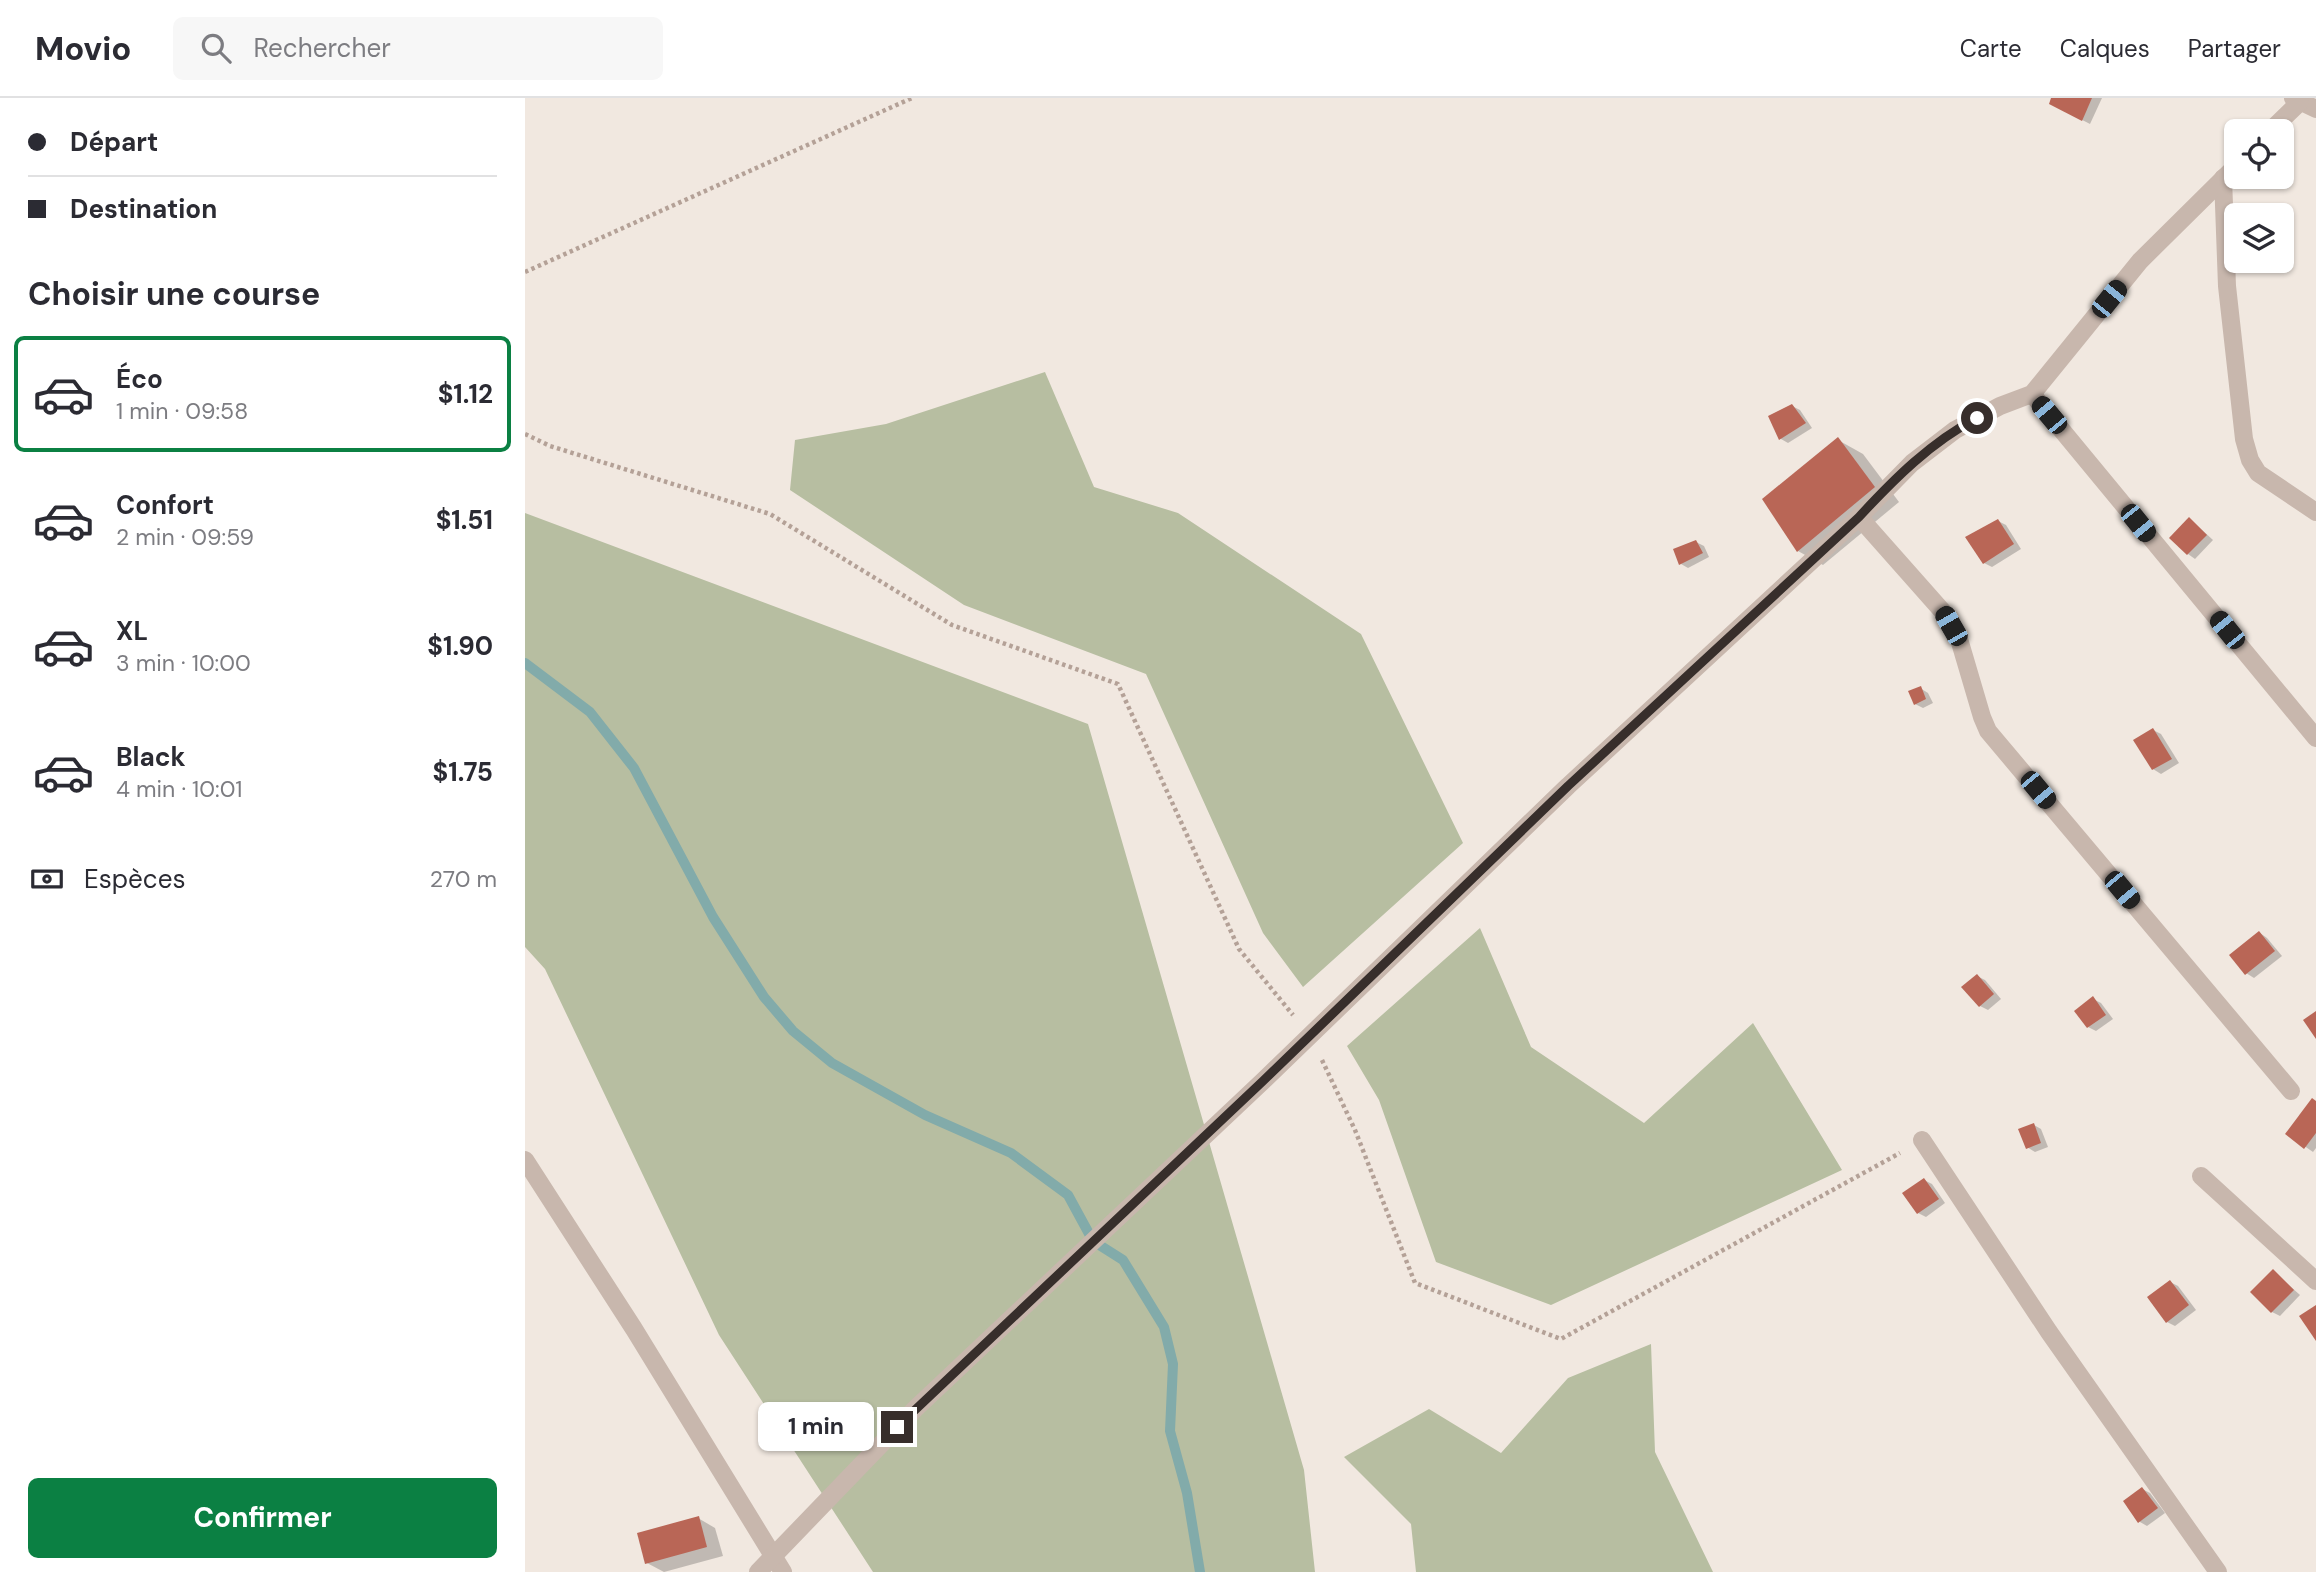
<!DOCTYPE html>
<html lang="fr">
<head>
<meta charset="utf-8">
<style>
  body { margin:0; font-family:"DM Sans",sans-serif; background:#f7f7f7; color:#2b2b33; height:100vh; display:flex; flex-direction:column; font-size:26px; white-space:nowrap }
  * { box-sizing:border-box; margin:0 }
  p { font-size:23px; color:#7c7c81 }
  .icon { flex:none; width:38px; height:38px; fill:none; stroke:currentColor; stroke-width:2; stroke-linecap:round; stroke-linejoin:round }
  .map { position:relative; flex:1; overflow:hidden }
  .panel { display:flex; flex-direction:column; background:#fff; width:525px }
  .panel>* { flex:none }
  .hud { display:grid; align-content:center; height:154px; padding:0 28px; background:#fff }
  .tools { position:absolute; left:1699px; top:21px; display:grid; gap:14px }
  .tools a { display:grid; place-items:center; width:70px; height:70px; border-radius:10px; background:#fff; box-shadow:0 2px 5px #0004; font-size:35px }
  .end { position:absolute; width:32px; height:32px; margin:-16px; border:9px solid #372e2b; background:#fff; box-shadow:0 0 0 4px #fff }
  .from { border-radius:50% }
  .bubble { position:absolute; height:49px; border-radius:10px; background:#fff; box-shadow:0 2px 5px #0004; font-size:23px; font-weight:700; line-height:49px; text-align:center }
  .car { position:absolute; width:21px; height:42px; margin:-21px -10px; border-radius:9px; box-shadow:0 0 5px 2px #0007; background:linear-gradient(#222 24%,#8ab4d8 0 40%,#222 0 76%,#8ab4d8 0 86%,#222 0) }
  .hud b { display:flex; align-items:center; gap:24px; height:66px; font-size:26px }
  .hud b+b { border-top:2px solid #e1e1e2 }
  .hud i { width:18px; height:18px; background:#2b2b33 }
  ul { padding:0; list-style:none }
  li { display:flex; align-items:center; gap:21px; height:116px; margin:0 14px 10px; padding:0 14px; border:4px solid transparent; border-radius:10px }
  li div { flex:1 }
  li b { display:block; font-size:26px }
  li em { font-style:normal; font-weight:700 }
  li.current { border-color:#0b8043 }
  li>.icon { width:63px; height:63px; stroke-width:1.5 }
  h2 { padding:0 28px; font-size:32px; line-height:84px }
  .pay { display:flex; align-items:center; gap:18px; height:77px; padding:0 28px; font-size:26px }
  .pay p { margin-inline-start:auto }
  .primary-button { display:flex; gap:14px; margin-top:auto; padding:14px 28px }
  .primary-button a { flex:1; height:80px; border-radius:10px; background:#0b8043; color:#fff; font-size:28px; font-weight:700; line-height:80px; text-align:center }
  header { display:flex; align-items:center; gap:42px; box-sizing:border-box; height:98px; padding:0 35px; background:#fff; border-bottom:2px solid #e1e1e2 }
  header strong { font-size:33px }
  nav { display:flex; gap:38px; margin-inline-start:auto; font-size:24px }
  .search { width:490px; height:63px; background:#f7f7f7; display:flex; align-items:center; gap:18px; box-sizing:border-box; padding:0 24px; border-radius:10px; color:#7c7c81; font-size:26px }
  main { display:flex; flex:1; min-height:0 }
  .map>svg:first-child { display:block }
</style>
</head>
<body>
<header>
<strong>Movio</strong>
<div class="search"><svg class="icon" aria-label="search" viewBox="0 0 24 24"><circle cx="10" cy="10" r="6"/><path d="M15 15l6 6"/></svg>Rechercher</div>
<nav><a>Carte</a><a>Calques</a><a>Partager</a></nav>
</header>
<main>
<section class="panel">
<div class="hud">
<b><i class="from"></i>Départ</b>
<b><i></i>Destination</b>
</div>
<h2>Choisir une course</h2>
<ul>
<li class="current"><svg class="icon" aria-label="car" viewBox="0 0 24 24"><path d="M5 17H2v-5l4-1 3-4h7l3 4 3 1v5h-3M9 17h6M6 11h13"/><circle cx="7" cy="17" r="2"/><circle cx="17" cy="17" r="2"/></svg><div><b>Éco</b><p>1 min · 09:58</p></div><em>$1.12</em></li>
<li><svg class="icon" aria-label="car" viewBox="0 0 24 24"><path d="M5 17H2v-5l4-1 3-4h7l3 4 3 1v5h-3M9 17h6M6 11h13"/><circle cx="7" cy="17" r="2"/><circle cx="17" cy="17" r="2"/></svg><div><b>Confort</b><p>2 min · 09:59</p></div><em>$1.51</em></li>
<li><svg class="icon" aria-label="car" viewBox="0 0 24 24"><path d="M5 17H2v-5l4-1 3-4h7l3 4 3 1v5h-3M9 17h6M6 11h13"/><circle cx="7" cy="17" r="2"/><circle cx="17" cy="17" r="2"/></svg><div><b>XL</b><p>3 min · 10:00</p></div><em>$1.90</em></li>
<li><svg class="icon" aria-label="car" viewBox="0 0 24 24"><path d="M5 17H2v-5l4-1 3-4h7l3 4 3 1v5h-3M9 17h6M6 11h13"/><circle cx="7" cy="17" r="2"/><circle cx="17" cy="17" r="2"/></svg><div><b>Black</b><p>4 min · 10:01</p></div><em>$1.75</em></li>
</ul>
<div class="pay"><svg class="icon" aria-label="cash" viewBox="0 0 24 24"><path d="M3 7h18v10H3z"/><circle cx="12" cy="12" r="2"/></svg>Espèces<p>270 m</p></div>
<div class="primary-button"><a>Confirmer</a></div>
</section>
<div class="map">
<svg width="1791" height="1474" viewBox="0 0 1791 1474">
  <rect width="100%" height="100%" fill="#f1e8e0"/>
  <g fill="#b7bea1">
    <polygon points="520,274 569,389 653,415 836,536 938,745 778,889 738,835 621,576 439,507 265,392 270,342 361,326"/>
    <polygon points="0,415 563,626 779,1372 790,1474 348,1474 194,1237 20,871 0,849"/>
    <polygon points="955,830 1006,949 1119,1025 1228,925 1317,1072 1026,1207 911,1164 854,1002 822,948"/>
    <polygon points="1126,1246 1130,1354 1188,1474 891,1474 886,1426 819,1359 904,1311 976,1355 1043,1280"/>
  </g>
  <g fill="#0003">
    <polygon points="1528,0 1577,0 1565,26 1534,10"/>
    <polygon points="1267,308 1275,312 1287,330 1263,345 1256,341 1246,319"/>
    <polygon points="1313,342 1338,356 1374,404 1298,467 1273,453"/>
    <polygon points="1665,421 1688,442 1670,461 1663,456"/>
    <polygon points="1473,423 1481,427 1496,451 1467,469 1459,465"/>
    <polygon points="1171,444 1179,448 1184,459 1163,470 1156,466"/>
    <polygon points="1395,590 1403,595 1408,605 1398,610 1390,606"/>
    <polygon points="1628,632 1636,636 1654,665 1636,676 1628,671"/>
    <polygon points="1735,835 1742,840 1757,858 1729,880 1721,875"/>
    <polygon points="1452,878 1460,882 1476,901 1463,912 1455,908"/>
    <polygon points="1568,901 1576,905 1588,921 1571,933 1563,929"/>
    <polygon points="1791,1005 1791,1050 1788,1054 1762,1036"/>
    <polygon points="1509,1027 1516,1031 1523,1049 1510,1054 1502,1049"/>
    <polygon points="1399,1082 1407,1086 1420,1105 1401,1119 1393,1115"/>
    <polygon points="1748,1173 1775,1197 1755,1218 1747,1214"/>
    <polygon points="1645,1184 1653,1188 1671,1212 1650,1228 1642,1224"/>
    <polygon points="1617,1391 1625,1395 1640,1415 1622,1428 1615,1424 1600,1403"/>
    <polygon points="173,1420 190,1430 198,1458 139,1474 122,1465"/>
  </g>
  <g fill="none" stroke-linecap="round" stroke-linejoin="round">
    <polyline stroke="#82abaa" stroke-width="10" points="0,565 65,614 109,670 188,819 239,899 268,933 307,965 400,1017 486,1055 543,1097 568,1143 598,1162 639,1229 648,1266 645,1333 662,1395 675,1474"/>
  </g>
  <g fill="#b96656">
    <polygon points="1526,0 1567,0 1557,23 1524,6"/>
    <polygon points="1267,306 1281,325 1254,342 1243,318"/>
    <polygon points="1313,339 1350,389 1272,454 1237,401"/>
    <polygon points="1664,419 1682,437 1662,457 1644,440"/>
    <polygon points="1473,421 1489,446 1458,466 1440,439"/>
    <polygon points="1171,442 1178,455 1154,467 1148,451"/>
    <polygon points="1396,588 1401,601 1389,607 1383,593"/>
    <polygon points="1628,630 1647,661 1627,672 1608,642"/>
    <polygon points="1734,833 1750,853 1720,877 1704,857"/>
    <polygon points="1452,876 1469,896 1454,909 1436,889"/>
    <polygon points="1568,898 1581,917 1562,930 1549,913"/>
    <polygon points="1791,913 1791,941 1778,922"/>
    <polygon points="1787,1000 1791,1003 1791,1035 1779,1051 1760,1036"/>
    <polygon points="1509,1025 1516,1045 1501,1051 1493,1031"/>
    <polygon points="1399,1080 1414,1101 1392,1116 1377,1095"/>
    <polygon points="1748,1171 1769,1192 1746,1215 1725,1194"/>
    <polygon points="1645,1182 1664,1207 1641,1225 1622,1199"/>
    <polygon points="1791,1207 1791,1243 1774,1218"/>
    <polygon points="1617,1389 1633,1410 1613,1425 1598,1403"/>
    <polygon points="174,1418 182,1449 120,1466 112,1435"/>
  </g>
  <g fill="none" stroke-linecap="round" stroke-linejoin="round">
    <g stroke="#b4a197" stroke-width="4.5" stroke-dasharray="3.5 3.5" stroke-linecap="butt">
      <polyline points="0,174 387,0"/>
      <polyline points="0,336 25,348 245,416 427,527 593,586 714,851 768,917"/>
      <polyline points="797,962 830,1032 890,1185 1036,1241 1375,1055"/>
    </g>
    <g stroke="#c8b7ad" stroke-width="18">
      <polyline points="1768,0 1791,11"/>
      <polyline points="1745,33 1775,4"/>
      <polyline points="1698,80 1702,188 1719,341 1725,362 1733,375 1791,414"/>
      <polyline points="1507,296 1791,640"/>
      <polyline points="1334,419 1419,515 1434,541 1457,619 1463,633 1766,993"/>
      <polyline points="1397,1042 1524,1234 1693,1474"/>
      <polyline points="0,1062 109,1231 258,1474"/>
      <polyline points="1676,1078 1791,1183"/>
      <polyline points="233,1474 390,1311 738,983 1043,688 1334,419 1387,365 1430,332 1475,308 1507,296 1615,163 1712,67"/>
    </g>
  </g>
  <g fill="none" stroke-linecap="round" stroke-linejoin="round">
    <path stroke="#372e2b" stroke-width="9" d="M372,1329L738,983L1043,688L1334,419C1369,381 1406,344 1452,320"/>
  </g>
</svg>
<div class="tools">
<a><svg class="icon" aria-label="locate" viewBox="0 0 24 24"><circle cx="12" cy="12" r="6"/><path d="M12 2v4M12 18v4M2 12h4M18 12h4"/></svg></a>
<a><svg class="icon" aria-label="layers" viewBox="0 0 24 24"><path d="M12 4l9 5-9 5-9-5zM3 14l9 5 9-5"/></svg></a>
</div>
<i class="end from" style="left:1452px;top:320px"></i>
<i class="end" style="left:372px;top:1329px"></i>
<div class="bubble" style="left:233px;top:1304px;width:116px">1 min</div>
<i class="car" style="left:1584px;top:201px;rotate:39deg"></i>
<i class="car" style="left:1524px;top:317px;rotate:320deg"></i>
<i class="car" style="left:1613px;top:425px;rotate:141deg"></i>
<i class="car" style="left:1426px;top:528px;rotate:330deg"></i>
<i class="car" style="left:1702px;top:532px;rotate:321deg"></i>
<i class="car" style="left:1513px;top:692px;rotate:140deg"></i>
<i class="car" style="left:1597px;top:792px;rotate:140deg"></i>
</div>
</main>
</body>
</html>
